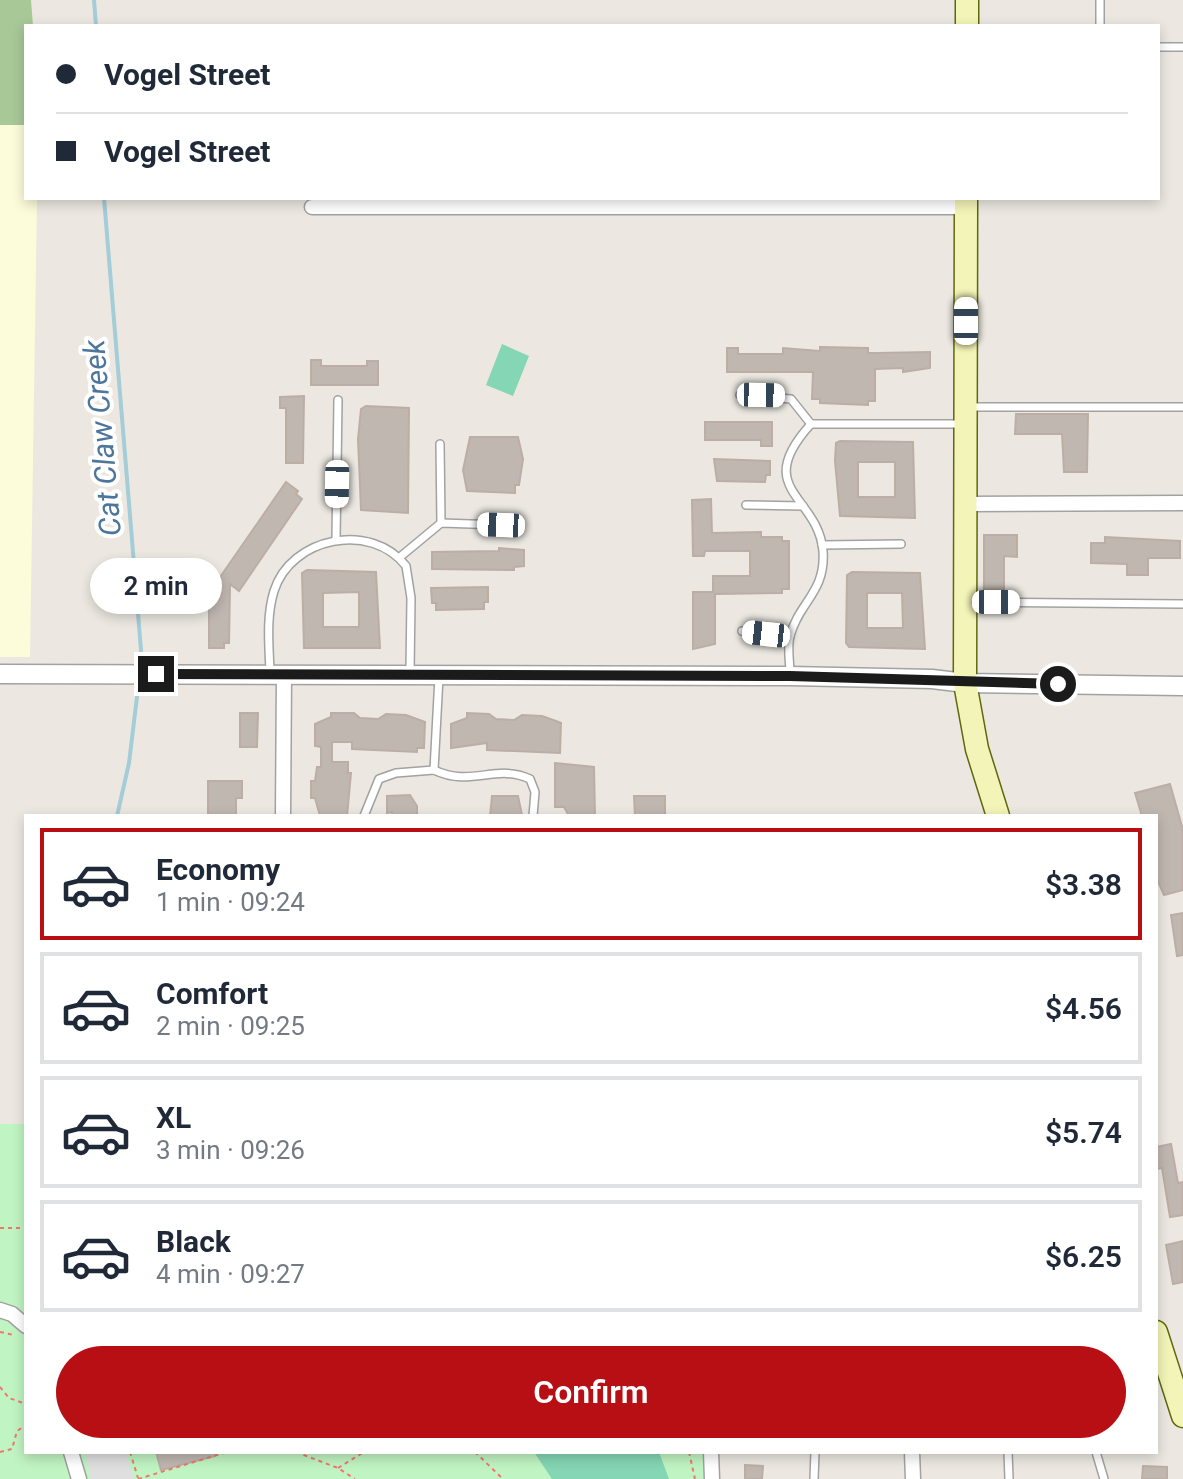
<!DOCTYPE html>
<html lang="en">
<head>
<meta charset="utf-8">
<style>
  body { margin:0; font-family:Roboto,sans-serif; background:#f6f6f7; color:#1f2937; height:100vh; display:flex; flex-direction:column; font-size:30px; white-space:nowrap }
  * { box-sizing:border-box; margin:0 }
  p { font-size:26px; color:#747a83 }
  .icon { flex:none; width:44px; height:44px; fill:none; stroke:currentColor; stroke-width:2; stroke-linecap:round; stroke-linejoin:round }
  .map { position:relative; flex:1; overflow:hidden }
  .panel { position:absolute; left:24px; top:814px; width:1134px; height:640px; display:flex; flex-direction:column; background:#fff; border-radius:0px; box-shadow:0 4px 12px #0003 }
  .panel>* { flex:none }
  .top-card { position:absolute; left:24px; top:24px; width:1136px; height:176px; border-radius:0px; box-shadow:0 4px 12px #0003; display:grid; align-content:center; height:176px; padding:0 32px; background:#fff }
  .end { position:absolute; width:36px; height:36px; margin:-18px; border:10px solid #1b1b1b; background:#fff; box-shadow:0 0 0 4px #fff }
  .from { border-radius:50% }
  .bubble { position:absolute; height:56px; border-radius:28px; background:#fff; box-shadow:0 4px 12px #0003; font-size:26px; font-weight:600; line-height:56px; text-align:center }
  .car { position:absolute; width:24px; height:48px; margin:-24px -12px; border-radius:10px; box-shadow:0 0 6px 2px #0007; background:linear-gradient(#fff 24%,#345 0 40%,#fff 0 76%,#345 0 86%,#fff 0) }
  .top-card b { display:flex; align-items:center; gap:28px; height:76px; font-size:30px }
  .top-card b+b { border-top:2px solid #e0e1e3 }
  .top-card i { width:20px; height:20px; background:#1f2937 }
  ul { padding:14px 0 0; list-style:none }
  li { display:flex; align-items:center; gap:24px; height:112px; margin:0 16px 12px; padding:0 16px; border:4px solid #e0e1e3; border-radius:0px }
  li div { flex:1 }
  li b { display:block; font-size:30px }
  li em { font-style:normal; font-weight:600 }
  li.current { border-color:#b70f14 }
  li>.icon { width:72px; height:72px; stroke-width:1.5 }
  .primary-button { display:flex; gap:16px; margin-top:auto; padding:16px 32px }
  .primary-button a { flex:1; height:92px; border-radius:48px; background:#b70f14; color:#fff; font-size:32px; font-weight:600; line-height:92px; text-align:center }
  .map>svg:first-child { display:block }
</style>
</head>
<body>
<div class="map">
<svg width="1183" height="1479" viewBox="0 0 1183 1479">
  <rect width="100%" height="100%" fill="#ece8e1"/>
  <polygon fill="#fcfbda" points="0,125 26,125 26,198 37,198 30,657 0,657"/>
  <polygon fill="#a8c898" points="0,0 31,0 33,26 26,26 26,125 0,125"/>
  <polygon fill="#c0f4c2" points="0,1124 26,1124 26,1452 704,1452 705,1479 0,1479"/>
  <g fill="#84d6b4">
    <polygon points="502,344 529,356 513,396 486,385"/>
    <polygon points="534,1452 659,1452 669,1479 552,1479"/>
  </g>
  <polygon fill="#dfdfdf" points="85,1452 126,1452 134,1479 91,1479"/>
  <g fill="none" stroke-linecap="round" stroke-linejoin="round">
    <g stroke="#a4cdd7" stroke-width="4">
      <polyline points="94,0 96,26"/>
      <polyline points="104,198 141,650 140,668"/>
      <polyline points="117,816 129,763 139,680"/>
    </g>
  </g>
  <g fill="#c0b7b1" stroke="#bcaea5" stroke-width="2" fill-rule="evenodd">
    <polygon points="820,347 868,348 868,353 875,353 930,352 930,368 903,372 903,368 875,369 875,401 868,401 868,405 820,403 820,399 812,399 813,372 727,372 727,348 738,348 738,354 783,354 783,348 820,351"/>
    <polygon points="311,360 321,360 321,366 367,366 367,361 378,361 378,385 311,385"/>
    <polygon points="304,396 303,463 286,463 286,408 280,408 280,397"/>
    <polygon points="366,406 409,408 408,513 361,510 358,439 361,409"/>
    <polygon points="1016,414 1088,414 1087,472 1064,472 1062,434 1015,434"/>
    <polygon points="705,422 772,422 772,446 761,446 761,440 705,440"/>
    <polygon points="470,437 518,437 523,459 519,485 515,485 515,493 467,491 463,470"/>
    <path d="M840,441L913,442L915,518L840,516L835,461L836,443ZM858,462H895V497H858Z"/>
    <polygon points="714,459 770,461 770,475 766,475 765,482 717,481"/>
    <polygon points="286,482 298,491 296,494 302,499 239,591 230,584 229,643 224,643 224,648 209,648 209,593"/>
    <polygon points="711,499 712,533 761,532 761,537 782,537 782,541 789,541 789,589 782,589 782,593 715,594 715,644 693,649 693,592 713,592 713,576 750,576 750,551 705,551 704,556 693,556 692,500"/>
    <polygon points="984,535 1017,535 1017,557 1004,556 1004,590 984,590"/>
    <polygon points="1105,537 1180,541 1180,558 1148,558 1148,575 1127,575 1127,564 1091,563 1091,543 1105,543"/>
    <polygon points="499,548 524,550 524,566 514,567 514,570 432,569 432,552 499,551"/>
    <path d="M307,570L376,572L380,648H304L302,573ZM359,592V627H323V593Z"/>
    <path d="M852,572L920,573L925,649L849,647L846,643L847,575ZM867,593H902L903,628H867Z"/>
    <polygon points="488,587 488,602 484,602 484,609 436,610 436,603 432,603 431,588"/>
    <polygon points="240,713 258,713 257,747 240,747"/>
    <polygon points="331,713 354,713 360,718 378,719 386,714 406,715 425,722 424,748 417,748 417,752 352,749 352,742 332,742 332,762 348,762 348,773 351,773 347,816 320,816 315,798 311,798 311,781 315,781 317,767 321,767 321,747 315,746 315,724 331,717"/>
    <polygon points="467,713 489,714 496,719 514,720 522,715 542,716 556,721 561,723 560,753 487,750 487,743 451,748 451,724 467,718"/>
    <polygon points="555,763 594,767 595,816 569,816 564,807 555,807"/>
    <polygon points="208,781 242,781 242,798 236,798 236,816 208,816"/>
    <polygon points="1170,784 1183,830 1183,890 1164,895 1156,877 1156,816 1142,816 1135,793"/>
    <polygon points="410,795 417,806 417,816 392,816 392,812 387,813 387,796"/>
    <polygon points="492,796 518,796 522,815 490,816"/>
    <polygon points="634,796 665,796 665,816 635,816"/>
    <polygon points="1183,913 1183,955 1177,956 1171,915"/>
    <polygon points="1171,1144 1178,1183 1183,1182 1183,1215 1170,1217 1162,1168 1156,1169 1156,1147"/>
    <polygon points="1183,1241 1183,1282 1173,1284 1166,1245"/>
    <polygon points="156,1452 215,1452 215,1456 161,1470"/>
    <polygon points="745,1465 763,1466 762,1479 745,1479"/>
    <polygon points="1143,1466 1167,1467 1167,1479 1142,1479"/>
  </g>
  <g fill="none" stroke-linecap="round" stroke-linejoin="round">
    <defs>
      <g id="service">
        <polyline points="1100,0 1100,26"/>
        <polyline points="1158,47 1183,47"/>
        <polyline points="740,395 791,399 811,424"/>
        <polyline points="969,407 1183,407"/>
        <polyline points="440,444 441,523"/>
        <polyline points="746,505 803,506"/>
        <polyline points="336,540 338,400"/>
        <polyline points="822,545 901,544"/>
        <polyline points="400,557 441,523 501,525"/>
        <polyline points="967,602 1183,604"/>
        <polyline points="742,631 790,636"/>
        <path d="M270,672C269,645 266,617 274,591C291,537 371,521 406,566L411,598L410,672"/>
        <path d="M790,674C790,662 787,647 790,636C799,602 826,592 823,551C818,495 751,490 811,424H963"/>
        <path d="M434,770C472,788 495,763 530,779L535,792L533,816"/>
        <polyline points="364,816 379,779 396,773 434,770 439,677"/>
        <polyline points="1008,1452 1009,1479"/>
        <polyline points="1096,1452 1104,1479"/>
        <polyline points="814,1479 815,1452"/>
      </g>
      <g id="minor">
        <polyline points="312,207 966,207"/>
        <polyline points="965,504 1183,503"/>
        <polyline points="283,816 284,674"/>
        <polyline points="0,1310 12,1314 26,1326"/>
        <polyline points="71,1452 79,1479"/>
        <polyline points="711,1452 712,1479"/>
        <polyline points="912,1452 913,1479"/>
      </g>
      <polyline id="tertiary" points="0,674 790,676 932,679 965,683 1183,686"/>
      <g id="secondary">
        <polyline points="967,26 967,0"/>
        <polyline points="966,198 965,683 977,749 998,816"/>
        <polyline points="1156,1332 1183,1416"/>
      </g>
    </defs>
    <use href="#service" stroke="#a2a2a2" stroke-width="10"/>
    <use href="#minor" stroke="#a2a2a2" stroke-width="17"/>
    <use href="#tertiary" stroke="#a2a2a2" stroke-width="21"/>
    <use href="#secondary" stroke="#60670c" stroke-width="25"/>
    <g stroke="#ee786f" stroke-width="2" stroke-dasharray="4 4" stroke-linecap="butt">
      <polyline points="0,1228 26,1228"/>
      <polyline points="0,1332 14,1335"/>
      <polyline points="0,1387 9,1398 26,1404"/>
      <polyline points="0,1452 12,1449 17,1431 26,1425"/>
      <polyline points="130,1452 138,1478"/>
      <polyline points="296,1452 338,1468 355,1479"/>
      <polyline points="475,1452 503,1479"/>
      <polyline points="689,1452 695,1479"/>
      <polyline points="338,1468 364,1452"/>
      <polyline points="138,1479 227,1452"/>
    </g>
    <use href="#service" stroke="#fff" stroke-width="7"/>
    <use href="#minor" stroke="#fff" stroke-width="14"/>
    <use href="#tertiary" stroke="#fff" stroke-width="18"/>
    <use href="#secondary" stroke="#f3f4b7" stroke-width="22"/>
  </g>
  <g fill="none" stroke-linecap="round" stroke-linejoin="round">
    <polyline stroke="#1b1b1b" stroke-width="10" points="156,674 790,676 1058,684"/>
  </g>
  <g text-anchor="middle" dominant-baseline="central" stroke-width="8" stroke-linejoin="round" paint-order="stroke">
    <g font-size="30" font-style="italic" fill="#4d769b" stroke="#fff">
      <text transform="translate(102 438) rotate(-95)">Cat Claw Creek</text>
    </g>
  </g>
</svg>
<i class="end from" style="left:1058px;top:684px"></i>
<i class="end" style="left:156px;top:674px"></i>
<div class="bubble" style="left:90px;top:558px;width:132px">2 min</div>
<i class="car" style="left:966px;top:321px;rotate:0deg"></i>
<i class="car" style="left:761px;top:395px;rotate:91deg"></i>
<i class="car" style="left:337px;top:484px;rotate:181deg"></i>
<i class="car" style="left:501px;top:525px;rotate:272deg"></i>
<i class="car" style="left:996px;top:602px;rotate:90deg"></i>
<i class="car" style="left:766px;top:634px;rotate:276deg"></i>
<div class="top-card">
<b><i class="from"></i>Vogel Street</b>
<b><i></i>Vogel Street</b>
</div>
<section class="panel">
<ul>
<li class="current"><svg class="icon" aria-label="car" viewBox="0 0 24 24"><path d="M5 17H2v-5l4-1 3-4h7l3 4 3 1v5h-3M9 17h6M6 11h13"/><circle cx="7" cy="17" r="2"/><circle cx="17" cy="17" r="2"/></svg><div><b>Economy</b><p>1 min · 09:24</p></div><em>$3.38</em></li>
<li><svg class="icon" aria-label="car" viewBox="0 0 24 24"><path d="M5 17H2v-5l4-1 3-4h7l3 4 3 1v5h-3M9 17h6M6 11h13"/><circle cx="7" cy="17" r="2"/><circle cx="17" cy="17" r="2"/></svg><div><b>Comfort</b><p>2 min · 09:25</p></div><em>$4.56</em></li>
<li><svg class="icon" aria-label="car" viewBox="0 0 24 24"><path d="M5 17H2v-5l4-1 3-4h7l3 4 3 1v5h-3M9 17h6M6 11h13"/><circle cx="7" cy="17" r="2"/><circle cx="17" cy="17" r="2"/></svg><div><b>XL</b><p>3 min · 09:26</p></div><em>$5.74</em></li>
<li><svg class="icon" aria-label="car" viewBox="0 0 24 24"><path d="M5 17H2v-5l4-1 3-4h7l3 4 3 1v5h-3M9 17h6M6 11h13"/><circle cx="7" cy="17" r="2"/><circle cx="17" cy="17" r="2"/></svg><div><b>Black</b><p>4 min · 09:27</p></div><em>$6.25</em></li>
</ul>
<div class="primary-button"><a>Confirm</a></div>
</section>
</div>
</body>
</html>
